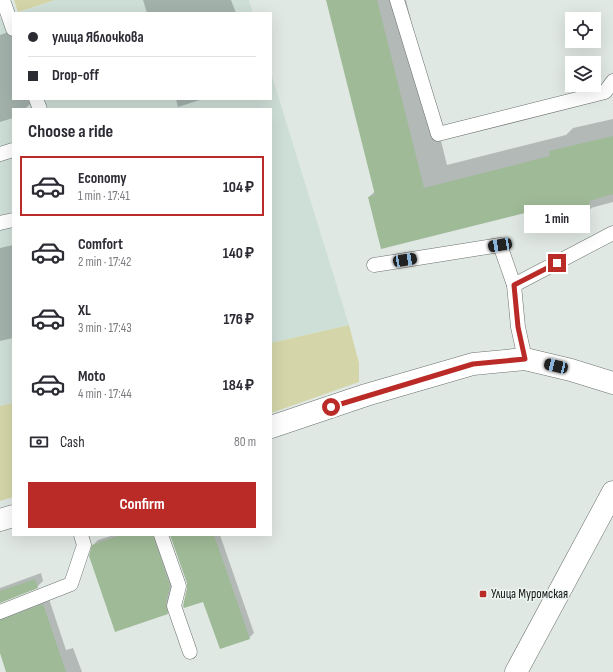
<!DOCTYPE html>
<html lang="en">
<head>
<meta charset="utf-8">
<style>
  body { margin:0; font-family:"Sofia Sans Condensed",sans-serif; background:#f7f7f7; color:#2b2b33; height:100vh; display:flex; flex-direction:column; font-size:15px; white-space:nowrap }
  * { box-sizing:border-box; margin:0 }
  p { font-size:13px; color:#7c7c81 }
  .icon { flex:none; width:22px; height:22px; fill:none; stroke:currentColor; stroke-width:2; stroke-linecap:round; stroke-linejoin:round }
  .map { position:relative; flex:1; overflow:hidden }
  .sheet { position:absolute; left:12px; top:108px; width:260px; height:428px; display:flex; flex-direction:column; background:#fff; border-radius:0px; box-shadow:0 4px 16px #0002 }
  .sheet>* { flex:none }
  .hud { position:absolute; left:12px; top:12px; width:260px; height:88px; border-radius:0px; box-shadow:0 4px 16px #0002; display:grid; align-content:center; height:88px; padding:0 16px; background:#fff }
  .fabs { position:absolute; left:565px; top:12px; display:grid; gap:8px }
  .fabs a { display:grid; place-items:center; width:36px; height:36px; border-radius:0px; background:#fff; box-shadow:0 4px 16px #0002; font-size:20px }
  .end { position:absolute; width:18px; height:18px; margin:-9px; border:5px solid #ba2b28; background:#fff; box-shadow:0 0 0 2px #fff }
  .from { border-radius:50% }
  .bubble { position:absolute; height:28px; border-radius:0px; background:#fff; box-shadow:0 4px 16px #0002; font-size:13px; font-weight:700; line-height:28px; text-align:center }
  .car { position:absolute; width:12px; height:24px; margin:-12px -6px; border-radius:5px; box-shadow:0 0 3px 1px #0007; background:linear-gradient(#222 24%,#8ab4d8 0 40%,#222 0 76%,#8ab4d8 0 86%,#222 0) }
  .hud b { display:flex; align-items:center; gap:14px; height:38px; font-size:15px }
  .hud b+b { border-top:1px solid #e1e1e2 }
  .hud i { width:10px; height:10px; background:#2b2b33 }
  ul { padding:0; list-style:none }
  li { display:flex; align-items:center; gap:12px; height:60px; margin:0 8px 6px; padding:0 8px; border:2px solid transparent; border-radius:0px }
  li div { flex:1 }
  li b { display:block; font-size:15px }
  li em { font-style:normal; font-weight:700 }
  li.on { border-color:#ba2b28 }
  li>.icon { width:36px; height:36px; stroke-width:1.5 }
  h2 { padding:0 16px; font-size:18px; line-height:48px }
  .pay { display:flex; align-items:center; gap:10px; height:44px; padding:0 16px; font-size:15px }
  .pay p { margin-inline-start:auto }
  .cta { display:flex; gap:8px; margin-top:auto; padding:8px 16px }
  .cta a { flex:1; height:46px; border-radius:0px; background:#ba2b28; color:#fff; font-size:16px; font-weight:700; line-height:46px; text-align:center }
  .map>svg:first-child { display:block }
</style>
</head>
<body>
<div class="map">
<svg width="613" height="672" viewBox="0 0 613 672">
  <rect width="100%" height="100%" fill="#e0e8e4"/>
  <g fill="#cedfd7">
    <polygon points="55,0 249,0 253,13 16,13"/>
    <polygon points="13,14 13,99 271,99 271,73 349,325 271,343 271,109 13,109 13,403 0,406 0,18"/>
  </g>
  <g fill="#d4d6a9">
    <polygon points="14,0 55,0 18,12"/>
    <polygon points="349,325 359,363 359,382 271,413 271,343"/>
    <polygon points="13,403 13,497 0,501 0,406"/>
  </g>
  <g fill="#0003">
    <polygon points="143,0 231,0 236,13 147,13"/>
    <polygon points="327,0 406,0 447,165 566,135 573,128 613,119 613,202 561,216 558,203 369,197 375,191"/>
    <polygon points="12,31 13,35 13,99 35,99 25,109 13,109 13,118 0,122 0,35"/>
    <polygon points="176,99 203,99 178,107"/>
    <polygon points="13,245 13,338 0,341 0,248"/>
    <polygon points="114,535 159,535 174,581 172,608 167,613 93,545 98,540"/>
    <polygon points="171,535 220,535 254,633 249,638 204,600 188,583"/>
    <polygon points="41,573 43,581 37,587 0,602 0,588"/>
    <polygon points="49,599 66,650 73,648 82,672 8,672 0,648 0,612"/>
  </g>
  <g fill="#9fba96">
    <polygon points="326,0 377,0 424,188 550,156 549,151 613,136 613,194 589,201 591,209 560,218 557,205 381,249 368,197 375,195"/>
    <polygon points="121,535 153,535 170,586 166,604 168,614 115,632 89,556 92,545"/>
    <polygon points="170,535 214,535 250,639 220,649 203,602 184,608 183,606 187,588 187,583"/>
    <polygon points="35,579 38,588 0,603 0,591"/>
    <polygon points="43,604 66,672 6,672 0,653 0,620"/>
  </g>
  <g fill="none" stroke-linecap="round" stroke-linejoin="round">
    <defs>
      <g id="lane">
        <polyline points="3,0 13,29"/>
        <polyline points="397,0 438,134 605,92 613,81"/>
        <polyline points="36,99 40,109"/>
        <polyline points="0,154 13,150"/>
        <polyline points="0,223 13,220"/>
        <polyline points="374,265 500,245 514,285 518,327 525,359"/>
        <polyline points="514,285 613,233"/>
        <polyline points="161,535 179,586 174,606 190,652"/>
        <polyline points="0,612 71,584 84,545 81,535"/>
      </g>
      <g id="secondary">
        <polyline points="271,427 366,395 473,364 525,359 571,370 613,383"/>
        <polyline points="0,520 13,516"/>
        <polyline points="516,672 613,492"/>
      </g>
    </defs>
    <use href="#lane" stroke="#6b726e" stroke-width="15"/>
    <use href="#secondary" stroke="#6b726e" stroke-width="23"/>
    <use href="#lane" stroke="#fff" stroke-width="14"/>
    <use href="#secondary" stroke="#fff" stroke-width="22"/>
  </g>
  <g fill="none" stroke-linecap="round" stroke-linejoin="round">
    <polyline stroke="#ba2b28" stroke-width="5" points="331,407 473,364 525,359 518,327 514,285 557,263"/>
  </g>
  <rect fill="#ba2b28" stroke="#edf5f1" stroke-width="1.5" x="479" y="590" width="8" height="8" rx="2"/>
  <g text-anchor="middle" dominant-baseline="central" stroke-width="3" stroke-linejoin="round" paint-order="stroke">
    <g font-size="13" fill="#141716" stroke="#edf5f1" text-anchor="start">
      <text x="491" y="594">Улица Муромская</text>
    </g>
  </g>
</svg>
<div class="fabs">
<a><svg class="icon" aria-label="locate" viewBox="0 0 24 24"><circle cx="12" cy="12" r="6"/><path d="M12 2v4M12 18v4M2 12h4M18 12h4"/></svg></a>
<a><svg class="icon" aria-label="layers" viewBox="0 0 24 24"><path d="M12 4l9 5-9 5-9-5zM3 14l9 5 9-5"/></svg></a>
</div>
<i class="end from" style="left:331px;top:407px"></i>
<i class="end" style="left:557px;top:263px"></i>
<div class="bubble" style="left:524px;top:205px;width:66px">1 min</div>
<i class="car" style="left:500px;top:245px;rotate:261deg"></i>
<i class="car" style="left:405px;top:260px;rotate:81deg"></i>
<i class="car" style="left:556px;top:366px;rotate:283deg"></i>
<div class="hud">
<b><i class="from"></i>улица Яблочкова</b>
<b><i></i>Drop-off</b>
</div>
<section class="sheet">
<h2>Choose a ride</h2>
<ul>
<li class="on"><svg class="icon" aria-label="car" viewBox="0 0 24 24"><path d="M5 17H2v-5l4-1 3-4h7l3 4 3 1v5h-3M9 17h6M6 11h13"/><circle cx="7" cy="17" r="2"/><circle cx="17" cy="17" r="2"/></svg><div><b>Economy</b><p>1 min · 17:41</p></div><em>104 ₽</em></li>
<li><svg class="icon" aria-label="car" viewBox="0 0 24 24"><path d="M5 17H2v-5l4-1 3-4h7l3 4 3 1v5h-3M9 17h6M6 11h13"/><circle cx="7" cy="17" r="2"/><circle cx="17" cy="17" r="2"/></svg><div><b>Comfort</b><p>2 min · 17:42</p></div><em>140 ₽</em></li>
<li><svg class="icon" aria-label="car" viewBox="0 0 24 24"><path d="M5 17H2v-5l4-1 3-4h7l3 4 3 1v5h-3M9 17h6M6 11h13"/><circle cx="7" cy="17" r="2"/><circle cx="17" cy="17" r="2"/></svg><div><b>XL</b><p>3 min · 17:43</p></div><em>176 ₽</em></li>
<li><svg class="icon" aria-label="car" viewBox="0 0 24 24"><path d="M5 17H2v-5l4-1 3-4h7l3 4 3 1v5h-3M9 17h6M6 11h13"/><circle cx="7" cy="17" r="2"/><circle cx="17" cy="17" r="2"/></svg><div><b>Moto</b><p>4 min · 17:44</p></div><em>184 ₽</em></li>
</ul>
<div class="pay"><svg class="icon" aria-label="cash" viewBox="0 0 24 24"><path d="M3 7h18v10H3z"/><circle cx="12" cy="12" r="2"/></svg>Cash<p>80 m</p></div>
<div class="cta"><a>Confirm</a></div>
</section>
</div>
</body>
</html>
